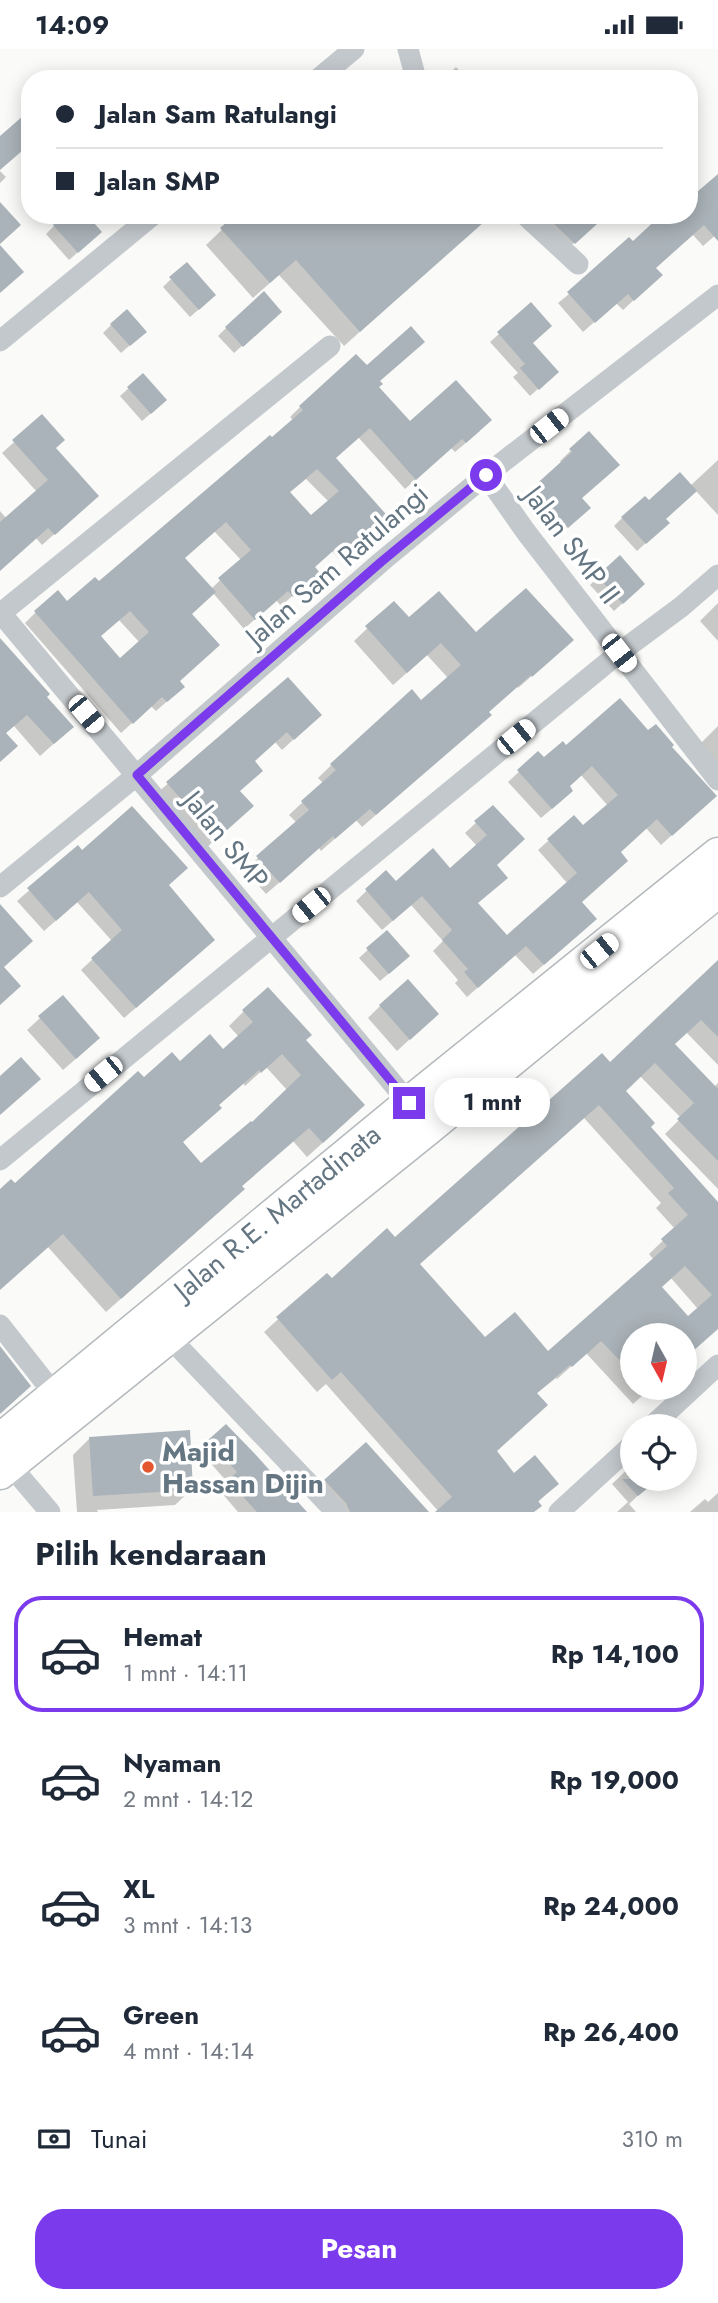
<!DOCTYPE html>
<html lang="id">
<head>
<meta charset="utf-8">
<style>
  body { margin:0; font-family:Jost,sans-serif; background:#f2f2f3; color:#1f2937; height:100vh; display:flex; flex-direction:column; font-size:26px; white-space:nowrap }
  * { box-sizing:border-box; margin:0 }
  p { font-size:23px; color:#747a83 }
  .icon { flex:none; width:38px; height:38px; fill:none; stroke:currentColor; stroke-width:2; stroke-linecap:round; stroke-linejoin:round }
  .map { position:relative; height:1463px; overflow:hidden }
  .drawer { display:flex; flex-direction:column; background:#fff; flex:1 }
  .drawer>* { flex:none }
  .top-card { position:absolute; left:21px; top:21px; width:677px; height:154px; border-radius:28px; box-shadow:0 4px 18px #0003; display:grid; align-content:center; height:154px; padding:0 35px; background:#fff }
  .needle { width:46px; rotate:172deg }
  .fabs { position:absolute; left:620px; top:1274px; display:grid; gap:14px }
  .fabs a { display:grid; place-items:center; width:77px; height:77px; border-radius:50%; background:#fff; box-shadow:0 4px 18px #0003; font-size:35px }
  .end { position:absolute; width:32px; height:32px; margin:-16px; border:9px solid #7c3aed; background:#fff; box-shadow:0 0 0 4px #fff }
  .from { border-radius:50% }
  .bubble { position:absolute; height:49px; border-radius:24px; background:#fff; box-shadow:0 4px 18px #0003; font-size:23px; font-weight:700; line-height:49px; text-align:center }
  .car { position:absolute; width:21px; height:42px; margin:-21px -10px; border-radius:9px; box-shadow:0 0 5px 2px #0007; background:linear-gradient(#fff 24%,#345 0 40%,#fff 0 76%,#345 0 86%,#fff 0) }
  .top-card b { display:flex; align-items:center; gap:24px; height:66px; font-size:26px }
  .top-card b+b { border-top:2px solid #e0e1e3 }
  .top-card i { width:18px; height:18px; background:#1f2937 }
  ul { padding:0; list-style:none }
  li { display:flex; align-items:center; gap:21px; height:116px; margin:0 14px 10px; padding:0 21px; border:4px solid transparent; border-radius:28px }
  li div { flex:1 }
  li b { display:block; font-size:26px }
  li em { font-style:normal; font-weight:700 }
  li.current { border-color:#7c3aed }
  li>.icon { width:63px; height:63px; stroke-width:1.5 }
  h2 { padding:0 35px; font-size:32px; line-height:84px }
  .pay { display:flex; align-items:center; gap:18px; height:77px; padding:0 35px; font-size:26px }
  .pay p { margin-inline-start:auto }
  .action { display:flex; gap:14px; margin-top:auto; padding:14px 35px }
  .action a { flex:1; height:80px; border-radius:28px; background:#7c3aed; color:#fff; font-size:28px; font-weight:700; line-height:80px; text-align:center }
  .status { display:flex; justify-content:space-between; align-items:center; height:49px; padding:0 35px; background:#fff; direction:ltr }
  .status svg { height:19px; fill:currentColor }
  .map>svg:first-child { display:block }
</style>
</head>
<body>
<div class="status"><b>14:09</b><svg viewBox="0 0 49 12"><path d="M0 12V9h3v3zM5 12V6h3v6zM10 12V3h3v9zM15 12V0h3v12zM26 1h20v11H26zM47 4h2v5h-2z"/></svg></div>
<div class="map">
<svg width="718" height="1463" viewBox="0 0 718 1463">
  <rect width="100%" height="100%" fill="#fafaf8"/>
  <g fill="#0003" fill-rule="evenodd">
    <polygon points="456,18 467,30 444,30"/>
    <polygon points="0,122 6,128 0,134"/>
    <polygon points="718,127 718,184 703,197 693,186 654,219 650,236 623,261 616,254 583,283 558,254 632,194 690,166 690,151"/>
    <polygon points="226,166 490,166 344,297 279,226 253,249 206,196 231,172"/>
    <polygon points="533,166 605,166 566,201"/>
    <polygon points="54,177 92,191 69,211 46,185"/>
    <polygon points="171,230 206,254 190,268 163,238"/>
    <polygon points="531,256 531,295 548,331 530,347 513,328 518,324 490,293"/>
    <polygon points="272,270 234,304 218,287 226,279"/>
    <polygon points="111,276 137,290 121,304 103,284"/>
    <polygon points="143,326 157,359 142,372 120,347"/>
    <path d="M379,333L377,338L410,374L480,382L455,403L451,399L405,440L358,388L334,409L379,482L366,494L362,489L339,510L332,502L313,518L307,534L281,557L276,551L244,580L213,544L184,569L178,632L172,648L156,662L151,657L121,684L25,574L36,563L67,555L99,535L272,391L293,371L290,368L300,358ZM306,430L329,453L311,469L289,444ZM214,482L241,511L211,540L183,509ZM119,571L140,594L120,611L99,588Z"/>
    <polygon points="42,368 54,399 85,458 42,496 36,489 0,521 0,462 6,469 37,443 2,404"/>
    <polygon points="589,384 578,469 556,488 523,451 562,414 560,412"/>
    <polygon points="718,411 718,466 695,441 664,470 659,482 637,502 614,477 622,469 648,453 690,437"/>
    <polygon points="598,528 635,543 614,562 590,536"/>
    <polygon points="394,554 409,571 558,604 518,639 517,637 488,663 477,678 362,778 356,771 321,802 319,799 266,845 245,821 297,774 289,766 323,734 318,729 355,693 421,654 448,629 427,606 393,636 354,592"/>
    <polygon points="718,554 718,592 700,572"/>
    <polygon points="0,592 45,648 59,690 40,707 14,677 4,685 0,712"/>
    <polygon points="288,630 308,677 282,701 275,693 253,713 238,743 240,768 205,800 156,745"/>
    <polygon points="718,677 718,715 700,695"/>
    <polygon points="648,684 670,698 704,757 661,796 646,779 619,803 580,853 585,880 533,925 515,906 467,948 455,934 458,931 433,902 443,892 411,856 382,881 356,852 386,823 396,834 450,821 477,797 465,784 493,758 495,816 477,855 507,889 568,835 538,801 574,769 583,779 608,757 581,726 568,738 561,752 541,769 508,733 538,705 544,711 566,699"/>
    <polygon points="78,799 82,803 167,836 202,902 124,969 81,921 112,892 77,853 44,882 17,852"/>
    <polygon points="387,883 400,915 380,932 359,909"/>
    <path d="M718,913V1016L686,983L673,996L714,1038L718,1034V1140L665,1085L681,1069L640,1027L624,1042L648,1078L718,1156V1280L684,1286H632V1339H651L633,1355L586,1304L557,1330L556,1329L536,1345L495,1403L514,1426L557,1435L537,1454L533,1463H439L326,1335L317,1343L264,1283L327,1226L331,1231L395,1190L610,1016ZM584,1069L661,1154L656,1159L675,1180L649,1205L654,1211L547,1305L485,1290L418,1216ZM671,1229L698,1260L688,1269L660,1238Z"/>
    <polygon points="380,957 424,977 397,1002 368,969"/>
    <path d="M244,962L304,991L348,1071L307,1108L293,1092L241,1138L228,1155L106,1263L48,1198L0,1240V1142L15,1137L144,1030L180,1014L223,1002L239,988L229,977ZM266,1018L287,1041L266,1063L201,1117L181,1094L218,1057L243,1034L245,1037Z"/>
    <polygon points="40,969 86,1001 63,1021 27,981"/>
    <polygon points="90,1389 192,1440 175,1456 97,1461 98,1463 77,1463 73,1406"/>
    <polygon points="209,1392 307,1463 238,1463 220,1442 228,1434 200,1402"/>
    <polygon points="366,1396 427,1463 334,1463 315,1442"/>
    <polygon points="632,1416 632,1430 645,1430 650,1435 629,1455 636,1463 617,1463 628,1453 612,1435"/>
    <polygon points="718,1444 718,1463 690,1463 705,1450 708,1453"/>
  </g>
  <g fill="#aab3b9" fill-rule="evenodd">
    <polygon points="23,67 30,75 30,95 0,121 0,87"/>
    <polygon points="718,125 718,192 704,176 656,219 663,226 634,252 628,245 595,274 567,243 629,188 633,192 661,166 690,166 690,135 697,143"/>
    <polygon points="0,153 21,176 0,195"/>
    <polygon points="63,166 87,166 102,183 78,204 53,176"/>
    <polygon points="235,166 492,166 360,283 296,211 270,234 220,179"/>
    <polygon points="559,166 607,166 575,195 552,173"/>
    <polygon points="0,196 24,223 0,244"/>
    <polygon points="187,213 216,246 199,261 169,228"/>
    <polygon points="264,242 282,263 243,298 225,278"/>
    <polygon points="531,253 552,277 533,294 559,323 539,341 520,319 525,315 497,283"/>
    <polygon points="127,260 147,283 130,297 110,275"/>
    <path d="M411,277L425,293L380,332L383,335L379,338L410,372L456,331L492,371L466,394L462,390L416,431L370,379L336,409L392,472L377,485L373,481L350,501L343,493L315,518L320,524L293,548L288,542L255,571L218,529L251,501L226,473L185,509L216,543L192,565L220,596L180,632L185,638L167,653L162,648L133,675L34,562L58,541L67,552L95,528L99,532L270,386L272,388L303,361L299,357L356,305L367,316ZM317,420L339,442L311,466L290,443ZM130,562L149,583L120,609L101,587Z"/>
    <polygon points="143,324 167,351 151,365 127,338"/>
    <polygon points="42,365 65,391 56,399 99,447 55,486 48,479 0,522 0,473 48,431 12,391"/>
    <polygon points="589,382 620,416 582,449 591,459 568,479 532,439 572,403 569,400"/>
    <polygon points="680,423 697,442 666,470 670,474 646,495 621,468 645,447 649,451"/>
    <polygon points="620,506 645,535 623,555 597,527"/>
    <polygon points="526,539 574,591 532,628 531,626 489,663 492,666 376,766 370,760 335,790 333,787 280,834 256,807 309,761 301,752 336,721 330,715 412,640 421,651 461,616 441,594 407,624 365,577 394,552 409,568 439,542 476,583"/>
    <polygon points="0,589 50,645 47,648 74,678 54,695 27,666 6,684 18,697 0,713"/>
    <polygon points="288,628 322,666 294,691 287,683 255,712 263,722 240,742 254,757 217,790 166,733"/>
    <polygon points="620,649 648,681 656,675 674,696 672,698 717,747 672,787 657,770 621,803 628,812 582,853 597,870 544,916 526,897 478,939 464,923 468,920 442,891 452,881 422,847 393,872 365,840 386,821 396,832 433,799 450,819 487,786 474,772 493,756 525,790 497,816 508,829 478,854 507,886 577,824 547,790 574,766 583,776 618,746 592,717 570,737 573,742 552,760 517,721 538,702 544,708 563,692 566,696"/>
    <polygon points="132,757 188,819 169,836 215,891 136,959 91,909 122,881 89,843 56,872 27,839 78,796 82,801"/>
    <polygon points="0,855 33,892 4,918 21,937 0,956"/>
    <polygon points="387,881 410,907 389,925 366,899"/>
    <path d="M718,911V988L701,971L675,995L718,1040V1112L677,1070L694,1054L655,1014L626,1042L655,1074L651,1078L718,1153V1280L684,1310V1286H632V1324L601,1292L572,1318L570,1316L537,1344L548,1356L497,1402L514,1424L535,1406L559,1435L538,1452L542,1457L534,1463H435L452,1448L341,1323L332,1331L276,1268L327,1224L332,1229L387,1179L395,1188L602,1004L610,1013ZM599,1056L674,1139L668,1144L688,1166L661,1190L667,1197L548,1302L515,1263L485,1288L420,1215ZM685,1217L712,1246L688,1267L662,1238Z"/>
    <polygon points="408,930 439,965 410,991 379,956"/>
    <path d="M268,938L312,986L306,991L365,1056L323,1094L309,1079L242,1137L245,1140L121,1250L63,1185L0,1241V1140L11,1130L15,1134L138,1022L144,1028L172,1003L180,1012L210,985L223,1000L253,973L242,961ZM282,1005L301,1026L252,1073L251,1072L201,1114L183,1093L222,1059L219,1056L259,1021L261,1024Z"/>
    <polygon points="63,946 100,989 76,1010 38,967"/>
    <polygon points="21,1008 41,1030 0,1066 0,1027"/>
    <polygon points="0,1297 31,1337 0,1365"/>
    <polygon points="226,1375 256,1406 307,1463 257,1463 228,1431 237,1423 208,1391"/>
    <polygon points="190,1381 193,1441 93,1447 89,1388"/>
    <polygon points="366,1393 429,1463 350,1463 346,1454 324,1431"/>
    <polygon points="622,1430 659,1430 638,1447"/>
  </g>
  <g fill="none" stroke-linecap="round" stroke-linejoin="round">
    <defs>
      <g id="highway">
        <path id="s1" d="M0,1391L409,1054L718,805"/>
        <polyline points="0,1424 425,1082 718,842"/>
      </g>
    </defs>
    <use href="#highway" stroke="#b4b9bd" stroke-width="35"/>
    <g stroke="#c3c8cc" stroke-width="21">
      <polyline points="408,0 416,30"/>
      <polyline points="318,30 354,0"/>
      <polyline points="525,166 578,215"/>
      <polyline points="0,292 153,166"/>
      <polyline points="486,426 526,483 718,731"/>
      <polyline points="0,563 409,1054"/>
      <polyline points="1,564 330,297"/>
      <polyline points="0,838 137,726 381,513 486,426 718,246"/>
      <polyline points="0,1111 619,604 681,558 718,526"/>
      <polyline points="0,1276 55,1346"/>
      <polyline points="168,1287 336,1463"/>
      <polyline points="652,1377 718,1316"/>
      <polyline points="10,1416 50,1463"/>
      <polyline points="559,1463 632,1396"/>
    </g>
    <use href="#highway" stroke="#fff" stroke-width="32"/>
  </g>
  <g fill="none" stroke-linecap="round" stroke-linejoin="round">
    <polyline stroke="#7c3aed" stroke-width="9" points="409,1054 137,726 381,513 486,426"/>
  </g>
  <circle fill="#e4572e" stroke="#fff" stroke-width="2.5" cx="148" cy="1418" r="7"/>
  <g text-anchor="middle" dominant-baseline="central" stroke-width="7" stroke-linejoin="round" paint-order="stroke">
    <g font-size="28" fill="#657683" stroke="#fff">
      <text transform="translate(572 496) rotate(53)">Jalan SMP II</text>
      <text transform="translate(337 516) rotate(-41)">Jalan Sam Ratulangi</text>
      <text transform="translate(226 791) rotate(51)">Jalan SMP</text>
      <text stroke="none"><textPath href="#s1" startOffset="359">Jalan R.E. Martadinata</textPath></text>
    </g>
    <g font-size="28" font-weight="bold" fill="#657683" stroke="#fff" text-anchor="start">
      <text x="162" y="1402">Majid<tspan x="162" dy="32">Hassan Dijin</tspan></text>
    </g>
  </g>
</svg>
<div class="fabs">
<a><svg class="needle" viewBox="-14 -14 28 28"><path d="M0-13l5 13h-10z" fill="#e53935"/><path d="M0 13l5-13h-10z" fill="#747a83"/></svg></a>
<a><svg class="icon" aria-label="locate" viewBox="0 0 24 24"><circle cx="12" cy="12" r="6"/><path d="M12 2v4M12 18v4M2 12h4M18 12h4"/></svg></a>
</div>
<i class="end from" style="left:486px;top:426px"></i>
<i class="end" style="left:409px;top:1054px"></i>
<div class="bubble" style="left:434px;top:1029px;width:116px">1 mnt</div>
<i class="car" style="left:549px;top:377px;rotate:52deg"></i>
<i class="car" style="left:619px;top:604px;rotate:142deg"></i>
<i class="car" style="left:86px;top:665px;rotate:140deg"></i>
<i class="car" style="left:516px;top:688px;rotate:51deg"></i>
<i class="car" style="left:311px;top:856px;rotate:231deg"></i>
<i class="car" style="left:599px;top:902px;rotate:51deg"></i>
<i class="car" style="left:103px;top:1025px;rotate:231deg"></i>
<div class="top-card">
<b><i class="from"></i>Jalan Sam Ratulangi</b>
<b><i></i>Jalan SMP</b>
</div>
</div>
<section class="drawer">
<h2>Pilih kendaraan</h2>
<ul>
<li class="current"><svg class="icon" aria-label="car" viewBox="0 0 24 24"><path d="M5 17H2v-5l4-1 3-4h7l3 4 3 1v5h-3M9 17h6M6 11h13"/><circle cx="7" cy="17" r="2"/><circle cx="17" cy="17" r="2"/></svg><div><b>Hemat</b><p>1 mnt · 14:11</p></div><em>Rp 14,100</em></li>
<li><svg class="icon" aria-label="car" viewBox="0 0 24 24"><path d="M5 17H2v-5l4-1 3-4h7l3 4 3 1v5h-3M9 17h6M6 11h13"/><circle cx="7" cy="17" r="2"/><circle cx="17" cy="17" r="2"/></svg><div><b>Nyaman</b><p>2 mnt · 14:12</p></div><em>Rp 19,000</em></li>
<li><svg class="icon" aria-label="car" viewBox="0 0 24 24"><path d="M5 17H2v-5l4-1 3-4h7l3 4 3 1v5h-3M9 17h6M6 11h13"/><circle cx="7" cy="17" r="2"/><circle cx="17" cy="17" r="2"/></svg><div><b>XL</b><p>3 mnt · 14:13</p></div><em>Rp 24,000</em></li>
<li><svg class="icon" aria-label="car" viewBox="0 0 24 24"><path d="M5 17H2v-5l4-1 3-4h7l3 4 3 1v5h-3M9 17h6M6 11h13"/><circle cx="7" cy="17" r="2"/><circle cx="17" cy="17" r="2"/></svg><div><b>Green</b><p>4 mnt · 14:14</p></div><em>Rp 26,400</em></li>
</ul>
<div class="pay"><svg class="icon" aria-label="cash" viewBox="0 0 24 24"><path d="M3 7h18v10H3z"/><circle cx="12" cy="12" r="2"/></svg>Tunai<p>310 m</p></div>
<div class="action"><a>Pesan</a></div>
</section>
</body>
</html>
